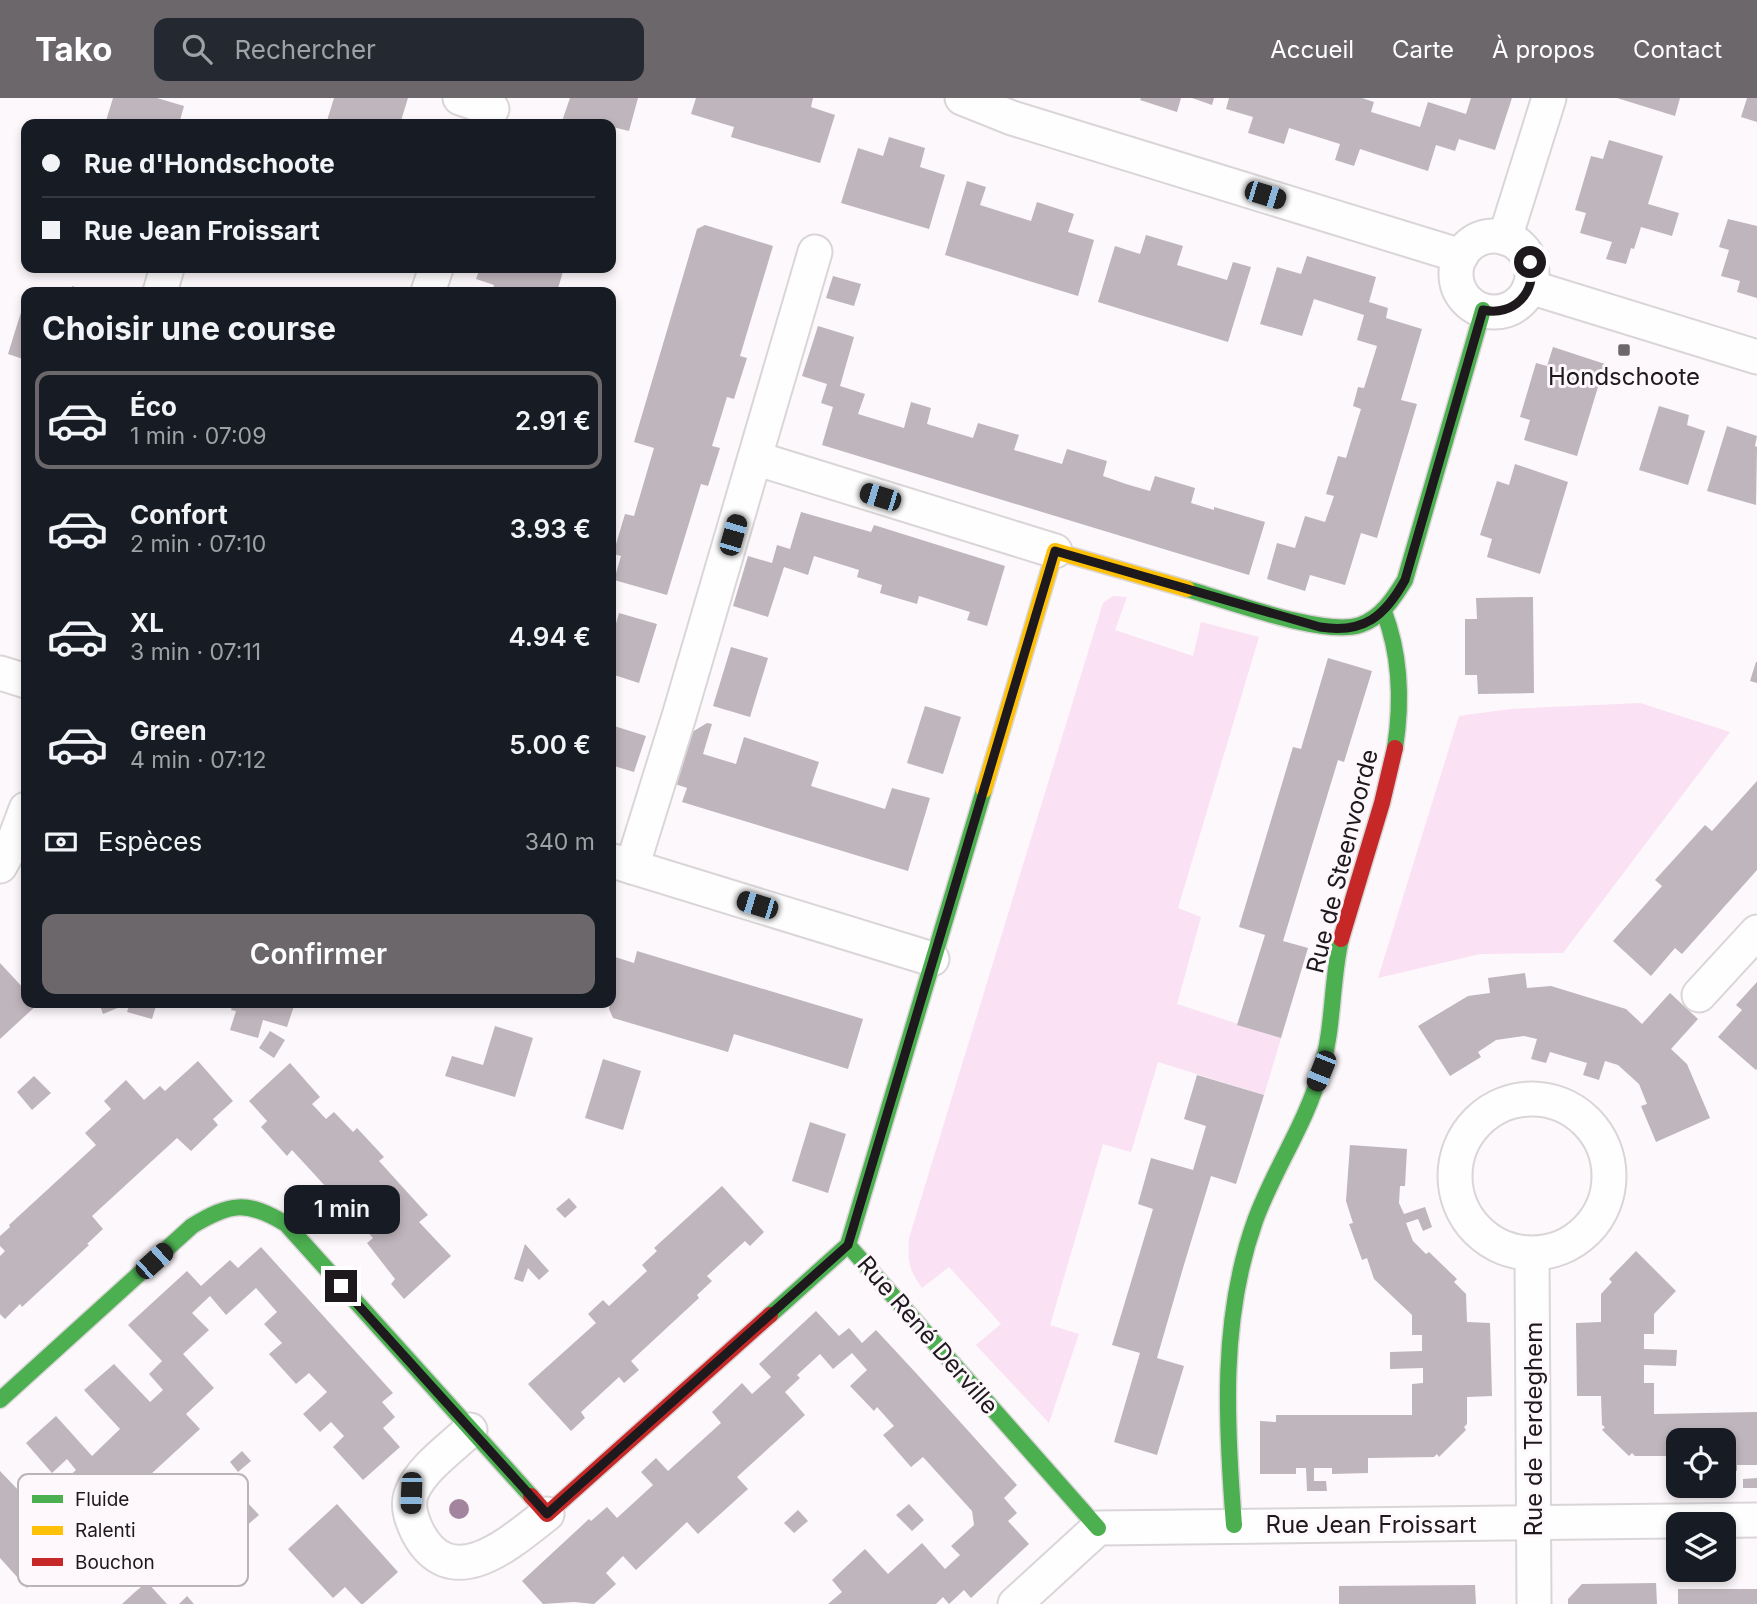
<!DOCTYPE html>
<html lang="fr">
<head>
<meta charset="utf-8">
<style>
  body { margin:0; font-family:Inter,sans-serif; background:#242831; color:#f1f3f6; height:100vh; display:flex; flex-direction:column; font-size:26px; white-space:nowrap }
  * { box-sizing:border-box; margin:0 }
  p { font-size:23px; color:#9ea1a6 }
  .icon { flex:none; width:38px; height:38px; fill:none; stroke:currentColor; stroke-width:2; stroke-linecap:round; stroke-linejoin:round }
  .map { position:relative; flex:1; overflow:hidden }
  .panel { position:absolute; left:21px; top:189px; width:595px; height:721px; display:flex; flex-direction:column; background:#171b24; border-radius:14px; box-shadow:0 4px 10px #0003 }
  .panel>* { flex:none }
  .guide { position:absolute; left:21px; top:21px; width:595px; height:154px; border-radius:14px; box-shadow:0 4px 10px #0003; display:grid; align-content:center; height:154px; padding:0 21px; background:#171b24 }
  .fabs { position:absolute; left:1666px; top:1330px; display:grid; gap:14px }
  .fabs a { display:grid; place-items:center; width:70px; height:70px; border-radius:14px; background:#171b24; box-shadow:0 4px 10px #0003; font-size:35px }
  .end { position:absolute; width:32px; height:32px; margin:-16px; border:9px solid #1d191c; background:#fff; box-shadow:0 0 0 4px #fff }
  .from { border-radius:50% }
  .bubble { position:absolute; height:49px; border-radius:14px; background:#171b24; box-shadow:0 4px 10px #0003; font-size:23px; font-weight:600; line-height:49px; text-align:center }
  .car { position:absolute; width:21px; height:42px; margin:-21px -10px; border-radius:9px; box-shadow:0 0 5px 2px #0007; background:linear-gradient(#222 24%,#8ab4d8 0 40%,#222 0 76%,#8ab4d8 0 86%,#222 0) }
  .guide b { display:flex; align-items:center; gap:24px; height:66px; font-size:26px }
  .guide b+b { border-top:2px solid #363941 }
  .guide i { width:18px; height:18px; background:#f1f3f6 }
  ul { padding:0; list-style:none }
  li { display:flex; align-items:center; gap:21px; height:98px; margin:0 14px 10px; padding:0 7px; border:4px solid transparent; border-radius:14px }
  li div { flex:1 }
  li b { display:block; font-size:26px }
  li em { font-style:normal; font-weight:600 }
  li.active { border-color:#6b676a }
  li>.icon { width:63px; height:63px; stroke-width:1.5 }
  h2 { padding:0 21px; font-size:32px; line-height:84px }
  .pay { display:flex; align-items:center; gap:18px; height:77px; padding:0 21px; font-size:26px }
  .pay p { margin-inline-start:auto }
  .action { display:flex; gap:14px; margin-top:auto; padding:14px 21px }
  .action a { flex:1; height:80px; border-radius:14px; background:#6b676a; color:#fff; font-size:28px; font-weight:600; line-height:80px; text-align:center }
  header { display:flex; align-items:center; gap:42px; box-sizing:border-box; height:98px; padding:0 35px; background:#6b676a; color:#fff }
  header strong { font-size:33px }
  nav { display:flex; gap:38px; margin-inline-start:auto; font-size:24px }
  .search { width:490px; height:63px; background:#242831; display:flex; align-items:center; gap:18px; box-sizing:border-box; padding:0 24px; border-radius:14px; color:#9ea1a6; font-size:26px }
  .map>svg:first-child { display:block }
</style>
</head>
<body>
<header>
<strong>Tako</strong>
<div class="search"><svg class="icon" aria-label="search" viewBox="0 0 24 24"><circle cx="10" cy="10" r="6"/><path d="M15 15l6 6"/></svg>Rechercher</div>
<nav><a>Accueil</a><a>Carte</a><a>À propos</a><a>Contact</a></nav>
</header>
<div class="map">
<svg width="1757" height="1506" viewBox="0 0 1757 1506">
  <rect width="100%" height="100%" fill="#fdf8fb"/>
  <g fill="#fae1f3">
    <path d="M1113,498L1127,499L1115,532L1193,558L1201,524L1259,539L1178,810L1201,819L1177,906L1281,940L1264,997L1158,964L1131,1054L1103,1046L1050,1227L1079,1236L1049,1325L976,1247L1001,1226L949,1169L922,1190C908,1171 908,1163 909,1140L1103,505Z"/>
    <polygon points="1640,605 1730,634 1563,855 1480,856 1378,880 1459,618 1510,611"/>
  </g>
  <g fill="#bfb5bc">
    <polygon points="113,0 157,0 184,8 179,26 105,26"/>
    <polygon points="334,0 408,0 400,26 326,26"/>
    <polygon points="570,0 638,0 629,33 613,29 611,35 611,26 561,26"/>
    <polygon points="696,0 813,0 811,9 835,17 820,65 731,39 734,29 691,16"/>
    <polygon points="1141,0 1181,0 1177,14 1140,2"/>
    <polygon points="1192,0 1214,0 1212,7"/>
    <polygon points="1229,0 1362,0 1374,4 1371,14 1420,29 1428,4 1466,16 1471,0 1512,0 1495,52 1459,41 1455,53 1436,47 1428,73 1360,51 1354,68 1335,62 1340,46 1289,30 1284,46 1248,35 1253,19 1226,11"/>
    <polygon points="1617,0 1680,0 1675,18"/>
    <polygon points="1747,0 1757,0 1757,24 1741,19"/>
    <polygon points="889,39 925,50 920,69 945,77 929,131 841,105 858,50 883,58"/>
    <polygon points="1609,42 1663,58 1648,106 1679,115 1672,138 1641,129 1634,151 1631,150 1626,166 1606,161 1612,144 1580,135 1586,115 1575,112 1591,58 1603,61"/>
    <polygon points="967,83 986,89 980,107 1031,123 1037,104 1074,116 1068,134 1094,142 1078,198 945,157"/>
    <polygon points="1728,121 1757,128 1757,200 1737,194 1740,183 1721,178 1729,152 1719,149"/>
    <polygon points="705,127 773,148 740,258 747,260 734,301 727,299 712,348 720,350 708,388 701,386 667,497 614,482 621,458 613,456 625,416 634,418 654,350 634,344 697,131"/>
    <polygon points="1146,137 1183,148 1177,167 1227,182 1233,164 1251,169 1228,244 1098,204 1115,148 1140,156"/>
    <polygon points="1307,158 1376,179 1369,204 1388,210 1386,220 1422,231 1401,302 1417,306 1377,440 1361,435 1345,487 1310,477 1305,493 1267,481 1277,445 1295,450 1305,418 1325,424 1334,398 1326,396 1338,358 1346,360 1361,311 1353,308 1358,289 1364,290 1377,248 1357,242 1364,217 1314,201 1302,238 1260,226 1277,169 1301,176"/>
    <polygon points="480,170 564,170 557,194 492,194 494,187 476,181"/>
    <polygon points="833,178 861,186 854,208 826,200"/>
    <polygon points="72,188 92,194 70,194"/>
    <polygon points="26,198 26,262 8,256"/>
    <polygon points="818,228 854,239 840,288 865,296 858,316 904,330 911,304 931,310 927,326 973,340 978,325 1019,337 1014,352 1062,366 1067,351 1107,363 1103,378 1126,386 1150,393 1155,378 1195,390 1191,405 1214,412 1214,409 1265,424 1249,477 822,347 833,309 821,305 827,286 802,278"/>
    <polygon points="1553,249 1605,266 1577,358 1524,342 1530,322 1520,319 1536,265 1547,268"/>
    <polygon points="1659,308 1689,317 1687,327 1705,333 1688,387 1639,372"/>
    <polygon points="1727,328 1757,338 1755,348 1757,349 1756,407 1707,393"/>
    <polygon points="1515,366 1568,384 1540,476 1487,459 1492,441 1480,437 1497,383 1509,387"/>
    <polygon points="801,414 871,434 874,427 1005,468 987,528 967,522 970,514 919,498 917,506 880,495 882,487 857,479 859,472 814,458 808,477 784,469 768,519 733,508 748,458 772,465 777,447 790,451"/>
    <polygon points="1533,499 1534,595 1478,596 1477,577 1465,577 1465,521 1477,521 1476,500"/>
    <polygon points="619,515 657,526 639,585 611,576 611,543"/>
    <polygon points="731,549 768,560 750,619 713,608"/>
    <polygon points="1328,560 1372,573 1344,664 1338,662 1283,843 1308,850 1281,940 1237,927 1265,837 1239,829 1293,649 1301,651"/>
    <polygon points="1756,564 1757,564 1757,585 1750,583"/>
    <polygon points="925,608 961,619 943,676 907,665"/>
    <polygon points="707,625 712,626 703,656 736,666 744,639 819,664 811,688 885,711 892,690 930,700 908,773 682,704 687,690 666,683 679,642"/>
    <polygon points="611,627 646,638 634,674 614,668 611,678"/>
    <polygon points="1757,683 1757,772 1682,856 1675,850 1651,878 1613,843 1662,788 1655,782 1705,727 1712,733"/>
    <polygon points="637,853 863,921 848,971 734,936 728,954 613,920 609,911 611,900 612,858 634,865"/>
    <polygon points="0,865 26,893 26,905 39,905 0,941"/>
    <polygon points="1525,875 1527,890 1551,888 1626,911 1642,926 1670,895 1698,921 1671,951 1687,966 1710,1020 1656,1044 1641,1008 1647,1006 1639,986 1618,967 1605,963 1599,982 1583,977 1587,965 1550,954 1546,965 1531,961 1537,941 1524,938 1496,942 1478,954 1481,959 1450,978 1418,928 1468,898 1490,895 1488,880"/>
    <polygon points="1757,884 1757,971 1756,972 1718,939 1742,912 1736,907"/>
    <polygon points="99,905 118,905 120,909 103,916"/>
    <polygon points="130,905 157,905 152,921 127,914"/>
    <polygon points="233,905 295,905 287,929 263,922 258,940 230,932 236,913 231,912"/>
    <polygon points="495,928 533,940 515,999 445,978 452,958 483,967"/>
    <polygon points="270,933 285,942 274,960 259,950"/>
    <polygon points="603,961 641,973 623,1032 585,1020"/>
    <polygon points="198,963 233,1003 213,1021 218,1027 191,1053 177,1040 92,1118 103,1131 87,1146 89,1147 22,1209 20,1206 5,1221 0,1216 0,1158 5,1153 0,1148 0,1138 10,1129 9,1127 96,1047 85,1035 111,1011 104,1003 126,982 144,1002 160,988 165,993"/>
    <polygon points="290,965 320,999 312,1006 326,1021 334,1014 353,1034 357,1030 384,1059 379,1063 428,1117 419,1124 451,1158 404,1201 391,1186 395,1181 367,1145 373,1140 292,1052 287,1058 261,1029 267,1023 249,1003"/>
    <polygon points="1197,977 1264,997 1236,1086 1211,1078 1183,1170 1157,1260 1184,1268 1157,1357 1114,1344 1140,1255 1112,1247 1153,1111 1138,1106 1151,1060 1193,1072 1206,1028 1184,1021"/>
    <polygon points="34,978 51,995 32,1012 17,994"/>
    <polygon points="810,1024 846,1036 828,1095 792,1083"/>
    <polygon points="1350,1047 1407,1051 1405,1088 1400,1088 1399,1105 1404,1116 1425,1109 1432,1129 1423,1133 1418,1121 1406,1125 1413,1143 1426,1156 1429,1154 1457,1181 1454,1184 1466,1196 1467,1224 1490,1225 1492,1298 1467,1299 1467,1326 1464,1329 1466,1332 1439,1359 1437,1356 1434,1359 1368,1360 1368,1375 1332,1376 1332,1370 1314,1370 1314,1383 1326,1383 1327,1393 1307,1393 1306,1370 1296,1370 1296,1376 1260,1376 1260,1323 1276,1324 1276,1317 1412,1317 1412,1286 1423,1285 1423,1270 1390,1271 1390,1254 1422,1253 1422,1237 1412,1237 1412,1217 1374,1181 1367,1160 1362,1162 1349,1126 1353,1125 1346,1103"/>
    <polygon points="722,1088 764,1134 750,1148 745,1143 707,1178 712,1183 697,1197 699,1200 631,1263 639,1272 624,1285 619,1279 581,1314 585,1320 571,1333 528,1286 596,1225 588,1216 603,1202 609,1208 647,1173 642,1167 657,1153 654,1150"/>
    <polygon points="569,1100 577,1109 565,1120 556,1111"/>
    <polygon points="525,1146 549,1173 539,1182 528,1170 523,1184 514,1181"/>
    <polygon points="261,1149 393,1295 382,1304 395,1319 383,1330 400,1349 363,1382 333,1349 344,1338 331,1324 320,1334 303,1316 327,1294 309,1275 296,1286 269,1256 282,1245 264,1226 277,1214 256,1190 226,1217 210,1198 192,1215 209,1232 183,1256 214,1290 186,1316 200,1331 27,1490 0,1460 0,1373 21,1395 35,1383 48,1397 76,1372 67,1361 52,1375 26,1345 56,1318 92,1358 120,1331 84,1292 114,1266 150,1304 163,1292 149,1276 162,1263 128,1227 187,1173 201,1188 230,1162 238,1170"/>
    <polygon points="1636,1153 1676,1193 1654,1216 1654,1236 1644,1236 1644,1251 1677,1252 1676,1268 1644,1267 1644,1285 1654,1285 1654,1316 1757,1314 1757,1367 1737,1367 1737,1373 1724,1373 1724,1342 1678,1342 1678,1358 1635,1358 1632,1355 1629,1358 1602,1332 1605,1329 1602,1327 1601,1298 1577,1298 1576,1225 1601,1224 1601,1196 1612,1184 1609,1181"/>
    <polygon points="816,1213 839,1238 849,1230 862,1245 876,1232 916,1275 1017,1387 1004,1400 1017,1415 1008,1423 1029,1446 971,1500 964,1492 949,1506 943,1499 936,1506 828,1506 842,1494 832,1482 865,1451 888,1476 922,1445 945,1471 960,1457 951,1448 974,1427 972,1413 923,1359 911,1369 883,1337 894,1328 877,1309 874,1313 850,1288 867,1272 852,1255 833,1271 820,1256 797,1277 800,1280 785,1294 805,1317 737,1379 748,1391 698,1436 687,1424 636,1472 623,1458 606,1475 616,1486 594,1506 574,1504 543,1506 522,1483 589,1421 591,1423 607,1409 617,1420 653,1387 641,1374 656,1360 668,1373 721,1325 712,1314 742,1285 752,1296 771,1279 759,1266"/>
    <polygon points="242,1353 251,1363 238,1374 230,1364"/>
    <polygon points="1757,1380 1757,1390 1743,1390 1743,1381"/>
    <polygon points="246,1403 259,1417 244,1430 231,1416"/>
    <polygon points="337,1406 398,1474 363,1506 361,1506 345,1489 333,1500 288,1451"/>
    <polygon points="909,1406 924,1422 912,1433 896,1417"/>
    <polygon points="798,1412 808,1423 794,1435 784,1425"/>
    <polygon points="147,1484 167,1506 122,1506 135,1494"/>
    <polygon points="1656,1485 1657,1506 1568,1506 1568,1501 1582,1486"/>
    <polygon points="1475,1487 1476,1506 1339,1506 1339,1488"/>
    <rect x="1678" y="1491" width="79" height="15"/>
    <polygon points="187,1498 194,1506 179,1506"/>
  </g>
  <g fill="none" stroke-linecap="round" stroke-linejoin="round">
    <defs>
      <g id="street">
        <polyline points="460,0 492,11"/>
        <polyline points="962,0 1012,20 1461,158"/>
        <circle cx="1494" cy="176" r="38"/>
        <polyline points="1505,140 1549,0"/>
        <polyline points="1530,189 1757,259"/>
        <polyline points="160,194 167,170"/>
        <polyline points="428,194 436,170"/>
        <polyline points="755,360 1055,453"/>
        <polyline points="0,575 26,583"/>
        <polyline points="613,763 932,861"/>
        <polyline points="0,768 14,743 26,711"/>
        <polyline points="632,769 680,615 815,154"/>
        <polyline points="1699,897 1757,834"/>
        <circle cx="1532" cy="1078" r="77"/>
        <polyline points="1532,1156 1534,1506"/>
        <path d="M470,1332C451,1350 422,1370 412,1394C406,1408 412,1423 418,1435C452,1498 511,1444 547,1416"/>
        <polyline points="1015,1506 1098,1430 1757,1422"/>
      </g>
      <g id="fast">
        <path d="M1187,491C1226,502 1324,539 1360,527C1381,520 1394,500 1405,482L1483,212"/>
        <path d="M1384,514C1401,558 1402,604 1395,650"/>
        <polyline points="984,692 848,1147 1098,1430"/>
        <polyline points="770,1217 848,1147"/>
        <path d="M0,1302L192,1128C230,1105 247,1102 286,1126L531,1398"/>
        <path d="M1234,1427C1226,1325 1220,1221 1255,1123C1274,1071 1307,1024 1321,972C1334,930 1331,884 1341,841"/>
      </g>
      <polyline id="slow" points="984,692 1055,453 1187,491"/>
      <g id="jam">
        <polyline points="1341,841 1382,705 1395,650"/>
        <polyline points="531,1398 547,1416 770,1217"/>
      </g>
    </defs>
    <use href="#street" stroke="#dad6d8" stroke-width="37"/>
    <use href="#fast" stroke="#dad6d8" stroke-width="19"/>
    <use href="#slow" stroke="#dad6d8" stroke-width="19"/>
    <use href="#jam" stroke="#dad6d8" stroke-width="19"/>
    <use href="#street" stroke="#fffefe" stroke-width="33"/>
    <use href="#fast" stroke="#4caf50" stroke-width="16"/>
    <use href="#slow" stroke="#ffc107" stroke-width="16"/>
    <use href="#jam" stroke="#c62828" stroke-width="16"/>
  </g>
  <circle fill="#a3849e" cx="459" cy="1411" r="10"/>
  <g fill="none" stroke-linecap="round" stroke-linejoin="round">
    <path stroke="#1d191c" stroke-width="9" d="M341,1188L547,1416L848,1147L1055,453L1320,529C1364,536 1385,518 1405,482L1483,212C1513,219 1538,194 1530,164"/>
  </g>
  <rect fill="#6b676a" stroke="#fef7fc" stroke-width="2.5" x="1617" y="245" width="14" height="14" rx="3.5"/>
  <g text-anchor="middle" dominant-baseline="central" stroke-width="6" stroke-linejoin="round" paint-order="stroke">
    <g font-size="24" fill="#1d191c" stroke="#fef7fc">
      <text x="1624" y="278">Hondschoote</text>
    </g>
    <g font-size="24" fill="#1d191c" stroke="#fef7fc">
      <text transform="translate(1342 763) rotate(-76)">Rue de Steenvoorde</text>
      <text transform="translate(928 1237) rotate(49)">Rue René Derville</text>
      <text transform="translate(1533 1331) rotate(-90)">Rue de Terdeghem</text>
      <text x="1371" y="1426">Rue Jean Froissart</text>
    </g>
  </g>
  <rect x="18" y="1376" width="230" height="112" rx="10" fill="#fef7fc" stroke="#bab4b9" stroke-width="2"/>
  <rect x="32" y="1397" width="31" height="8" fill="#4caf50"/>
  <rect x="32" y="1428" width="31" height="9" fill="#ffc107"/>
  <rect x="32" y="1460" width="31" height="8" fill="#c62828"/>
  <g font-size="19" fill="#1d191c">
    <text x="75" y="1408">Fluide</text>
    <text x="75" y="1439">Ralenti</text>
    <text x="75" y="1471">Bouchon</text>
  </g>
</svg>
<div class="fabs">
<a><svg class="icon" aria-label="locate" viewBox="0 0 24 24"><circle cx="12" cy="12" r="6"/><path d="M12 2v4M12 18v4M2 12h4M18 12h4"/></svg></a>
<a><svg class="icon" aria-label="layers" viewBox="0 0 24 24"><path d="M12 4l9 5-9 5-9-5zM3 14l9 5 9-5"/></svg></a>
</div>
<i class="end from" style="left:1530px;top:164px"></i>
<i class="end" style="left:341px;top:1188px"></i>
<div class="bubble" style="left:284px;top:1087px;width:116px">1 min</div>
<i class="car" style="left:1265px;top:97px;rotate:107deg"></i>
<i class="car" style="left:880px;top:399px;rotate:287deg"></i>
<i class="car" style="left:733px;top:437px;rotate:16deg"></i>
<i class="car" style="left:757px;top:807px;rotate:287deg"></i>
<i class="car" style="left:1321px;top:973px;rotate:202deg"></i>
<i class="car" style="left:154px;top:1163px;rotate:48deg"></i>
<i class="car" style="left:411px;top:1395px;rotate:182deg"></i>
<div class="guide">
<b><i class="from"></i>Rue d'Hondschoote</b>
<b><i></i>Rue Jean Froissart</b>
</div>
<section class="panel">
<h2>Choisir une course</h2>
<ul>
<li class="active"><svg class="icon" aria-label="car" viewBox="0 0 24 24"><path d="M5 17H2v-5l4-1 3-4h7l3 4 3 1v5h-3M9 17h6M6 11h13"/><circle cx="7" cy="17" r="2"/><circle cx="17" cy="17" r="2"/></svg><div><b>Éco</b><p>1 min · 07:09</p></div><em>2.91 €</em></li>
<li><svg class="icon" aria-label="car" viewBox="0 0 24 24"><path d="M5 17H2v-5l4-1 3-4h7l3 4 3 1v5h-3M9 17h6M6 11h13"/><circle cx="7" cy="17" r="2"/><circle cx="17" cy="17" r="2"/></svg><div><b>Confort</b><p>2 min · 07:10</p></div><em>3.93 €</em></li>
<li><svg class="icon" aria-label="car" viewBox="0 0 24 24"><path d="M5 17H2v-5l4-1 3-4h7l3 4 3 1v5h-3M9 17h6M6 11h13"/><circle cx="7" cy="17" r="2"/><circle cx="17" cy="17" r="2"/></svg><div><b>XL</b><p>3 min · 07:11</p></div><em>4.94 €</em></li>
<li><svg class="icon" aria-label="car" viewBox="0 0 24 24"><path d="M5 17H2v-5l4-1 3-4h7l3 4 3 1v5h-3M9 17h6M6 11h13"/><circle cx="7" cy="17" r="2"/><circle cx="17" cy="17" r="2"/></svg><div><b>Green</b><p>4 min · 07:12</p></div><em>5.00 €</em></li>
</ul>
<div class="pay"><svg class="icon" aria-label="cash" viewBox="0 0 24 24"><path d="M3 7h18v10H3z"/><circle cx="12" cy="12" r="2"/></svg>Espèces<p>340 m</p></div>
<div class="action"><a>Confirmer</a></div>
</section>
</div>
</body>
</html>
